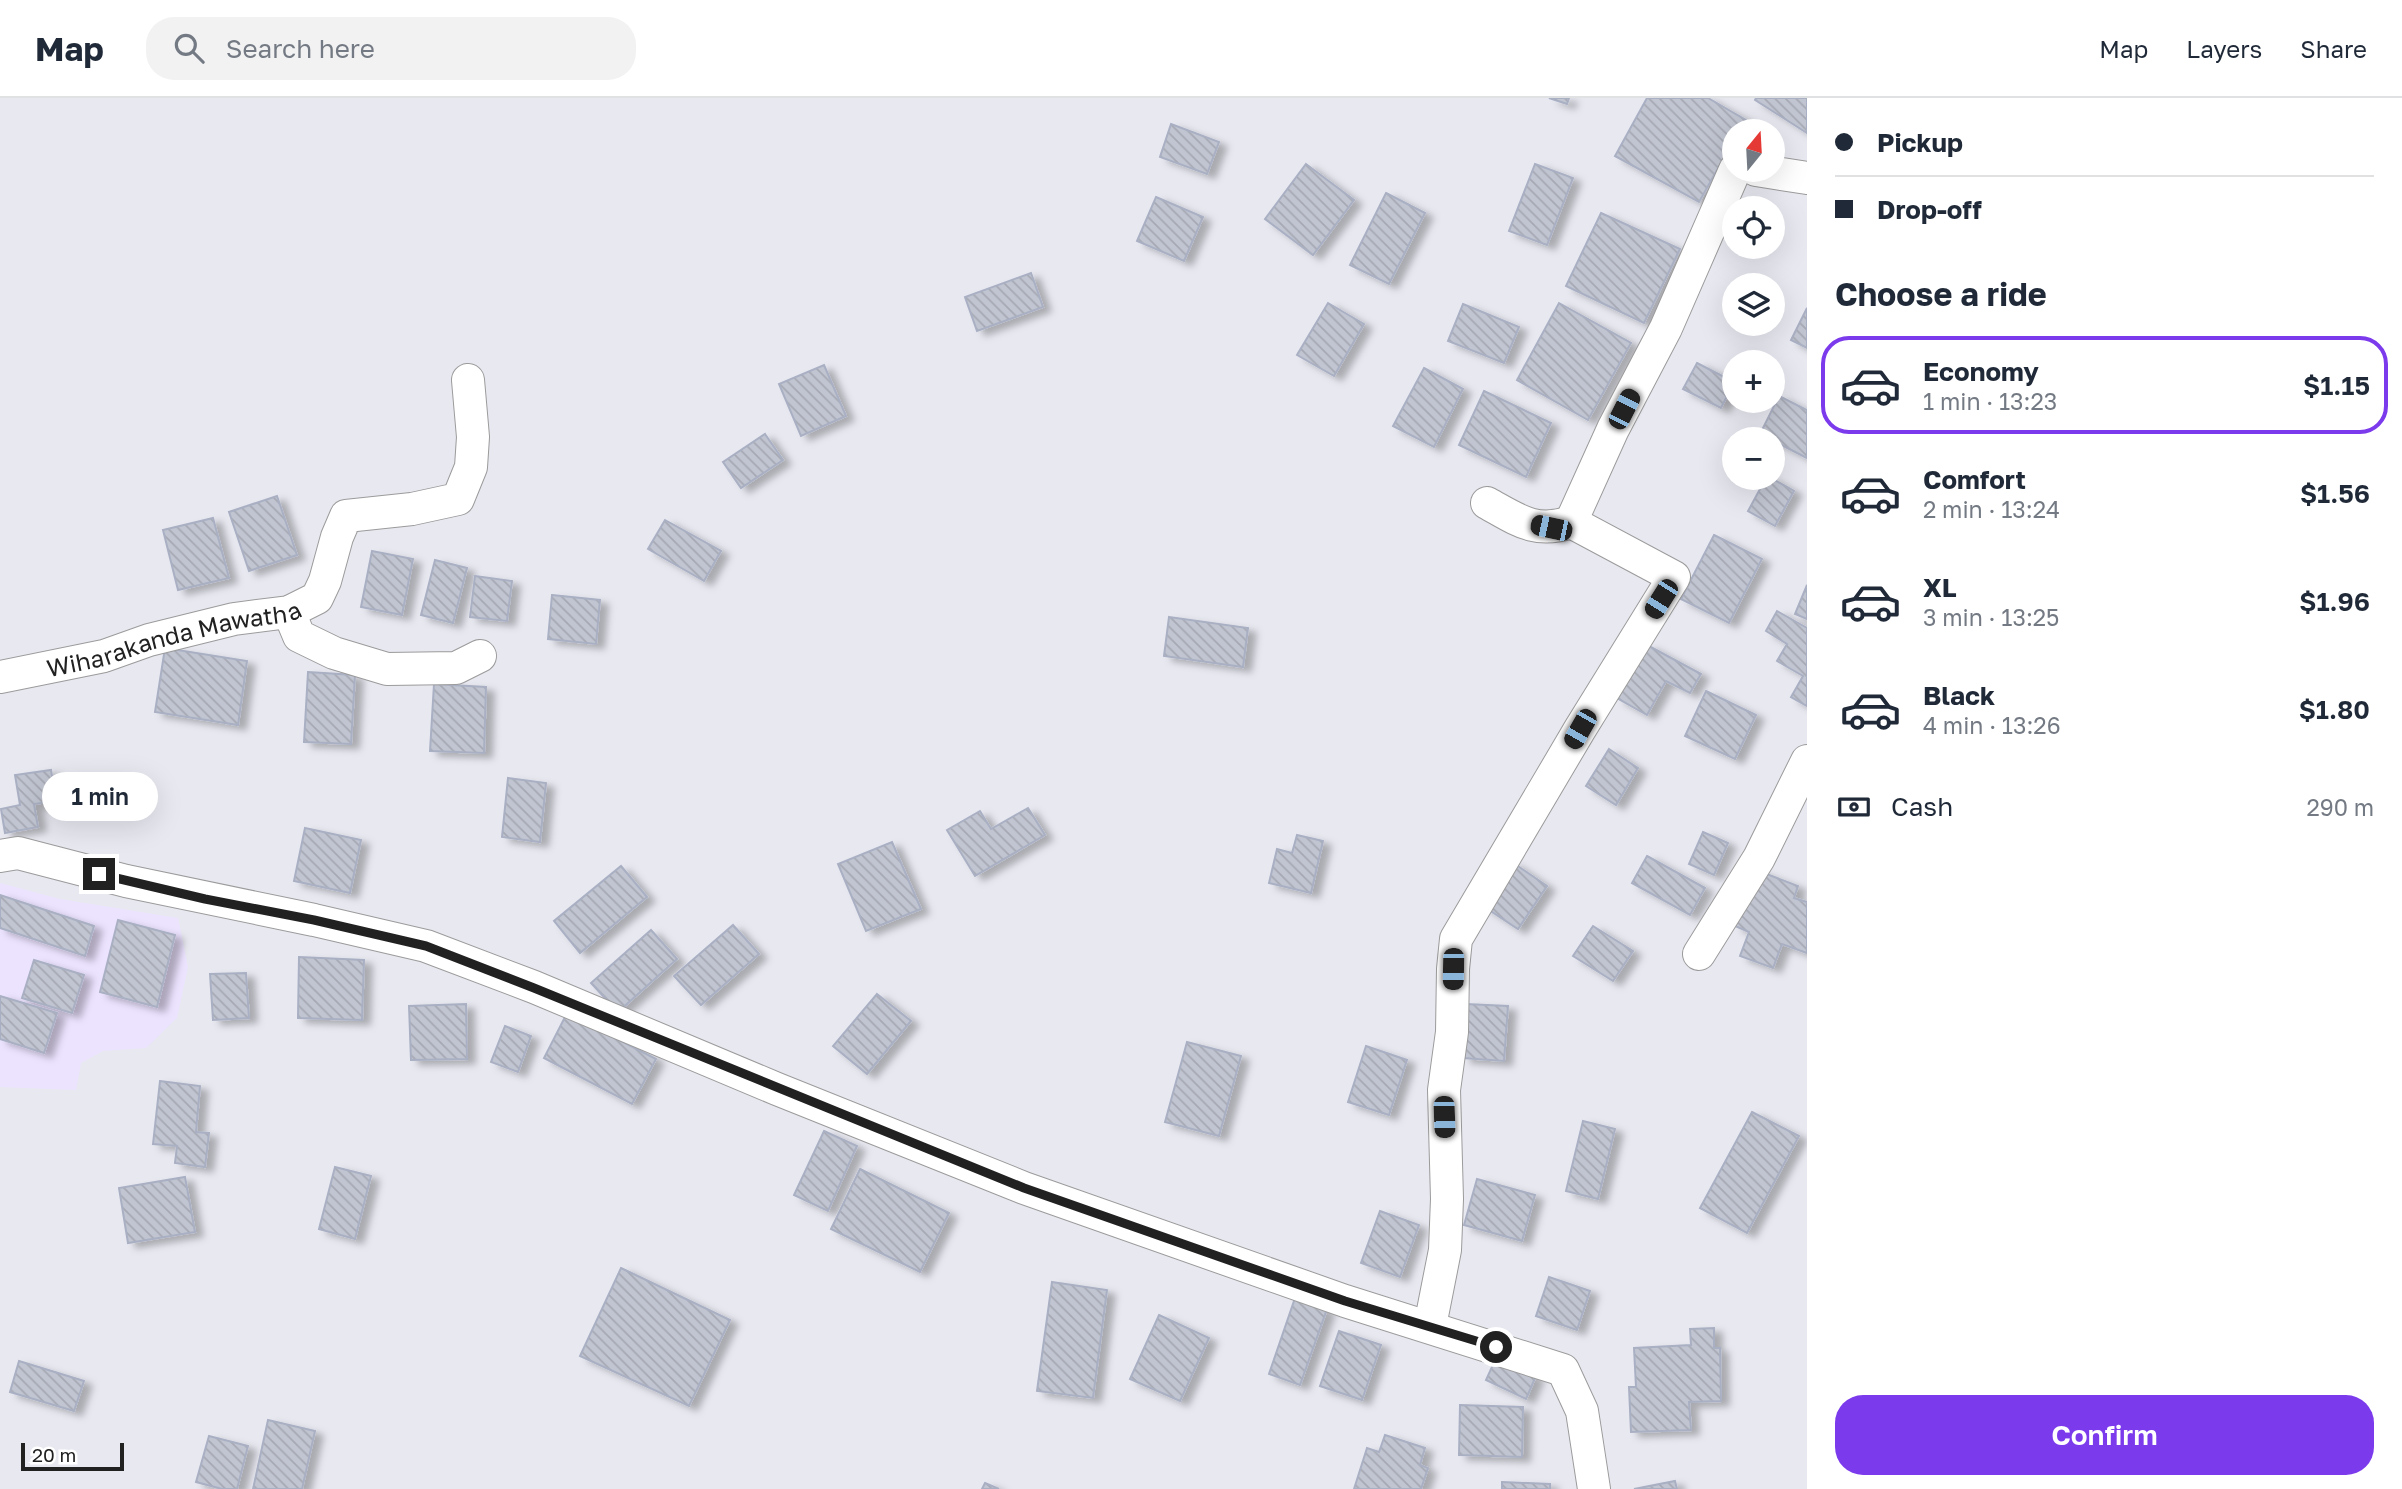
<!DOCTYPE html>
<html lang="en">
<head>
<meta charset="utf-8">
<style>
  body { margin:0; font-family:"Golos Text",sans-serif; background:#f2f2f3; color:#1f2937; height:100vh; display:flex; flex-direction:column; font-size:26px; white-space:nowrap }
  * { box-sizing:border-box; margin:0 }
  p { font-size:23px; color:#747a83 }
  .icon { flex:none; width:38px; height:38px; fill:none; stroke:currentColor; stroke-width:2; stroke-linecap:round; stroke-linejoin:round }
  .map { position:relative; flex:1; overflow:hidden }
  .drawer { display:flex; flex-direction:column; background:#fff; width:595px }
  .drawer>* { flex:none }
  .top-card { display:grid; align-content:center; height:154px; padding:0 28px; background:#fff }
  .needle { width:46px; rotate:18deg }
  .controls { position:absolute; left:1722px; top:21px; display:grid; gap:14px }
  .controls a { display:grid; place-items:center; width:63px; height:63px; border-radius:50%; background:#fff; box-shadow:0 7px 28px #0002; font-size:35px }
  .scale { position:absolute; left:21px; bottom:18px; width:103px; box-sizing:border-box; padding-left:7px; border:4px solid #212121; border-top:0; font-size:19px; line-height:24px; white-space:nowrap; color:#212121; -webkit-text-stroke:5px #fff; paint-order:stroke }
  .end { position:absolute; width:32px; height:32px; margin:-16px; border:9px solid #212121; background:#fff; box-shadow:0 0 0 4px #fff }
  .from { border-radius:50% }
  .bubble { position:absolute; height:49px; border-radius:24px; background:#fff; box-shadow:0 7px 28px #0002; font-size:23px; font-weight:600; line-height:49px; text-align:center }
  .car { position:absolute; width:21px; height:42px; margin:-21px -10px; border-radius:9px; box-shadow:0 0 5px 2px #0007; background:linear-gradient(#222 24%,#8ab4d8 0 40%,#222 0 76%,#8ab4d8 0 86%,#222 0) }
  .top-card b { display:flex; align-items:center; gap:24px; height:66px; font-size:26px }
  .top-card b+b { border-top:2px solid #e0e1e3 }
  .top-card i { width:18px; height:18px; background:#1f2937 }
  ul { padding:0; list-style:none }
  li { display:flex; align-items:center; gap:21px; height:98px; margin:0 14px 10px; padding:0 14px; border:4px solid transparent; border-radius:28px }
  li div { flex:1 }
  li b { display:block; font-size:26px }
  li em { font-style:normal; font-weight:600 }
  li.current { border-color:#7c3aed }
  li>.icon { width:63px; height:63px; stroke-width:1.5 }
  h2 { padding:0 28px; font-size:32px; line-height:84px }
  .pay { display:flex; align-items:center; gap:18px; height:77px; padding:0 28px; font-size:26px }
  .pay p { margin-inline-start:auto }
  .primary-button { display:flex; gap:14px; margin-top:auto; padding:14px 28px }
  .primary-button a { flex:1; height:80px; border-radius:28px; background:#7c3aed; color:#fff; font-size:28px; font-weight:600; line-height:80px; text-align:center }
  header { display:flex; align-items:center; gap:42px; box-sizing:border-box; height:98px; padding:0 35px; background:#fff; border-bottom:2px solid #e0e1e3 }
  header strong { font-size:33px }
  nav { display:flex; gap:38px; margin-inline-start:auto; font-size:24px }
  .search { width:490px; height:63px; background:#f2f2f3; display:flex; align-items:center; gap:18px; box-sizing:border-box; padding:0 24px; border-radius:28px; color:#747a83; font-size:26px }
  main { display:flex; flex:1; min-height:0 }
  .map>svg:first-child { display:block }
</style>
</head>
<body>
<header>
<strong>Map</strong>
<div class="search"><svg class="icon" aria-label="search" viewBox="0 0 24 24"><circle cx="10" cy="10" r="6"/><path d="M15 15l6 6"/></svg>Search here</div>
<nav><a>Map</a><a>Layers</a><a>Share</a></nav>
</header>
<main>
<div class="map">
<svg width="1807" height="1391" viewBox="0 0 1807 1391">
  <defs>
    <pattern id="building-back-hatch" width="6" height="6" patternUnits="userSpaceOnUse" patternTransform="scale(1.75)"><rect width="6" height="6" fill="#c1c5d1"/><path d="M-1 5l2 2M0 0l6 6M5-1l2 2" fill="none" stroke="#a6a9b3"/></pattern>
    <filter id="shadow"><feDropShadow dx="8" dy="4.5" stdDeviation="3.5" flood-color="#0004"/></filter>
  </defs>
  <rect width="100%" height="100%" fill="#e8e8f1"/>
  <polygon fill="#ece3ff" points="0,785 60,801 178,820 188,869 177,920 146,950 103,953 81,965 76,992 0,989"/>
  <g fill="url(#building-back-hatch)" stroke="#aab0c3" stroke-width="2" filter="url(#shadow)">
    <polygon points="1549,0 1569,0 1567,6"/>
    <polygon points="1647,0 1708,0 1746,22 1739,33 1734,33 1734,42 1699,104 1615,58"/>
    <polygon points="1756,0 1807,0 1807,35 1755,2"/>
    <polygon points="1171,26 1219,44 1207,76 1160,59"/>
    <polygon points="1306,66 1354,102 1313,157 1265,121"/>
    <polygon points="1535,66 1573,80 1547,147 1509,133"/>
    <polygon points="1386,95 1425,115 1389,186 1350,167"/>
    <polygon points="1156,99 1203,119 1184,163 1137,143"/>
    <polygon points="1601,115 1680,151 1644,225 1566,188"/>
    <polygon points="1031,175 1043,209 977,233 965,199"/>
    <polygon points="1328,205 1364,226 1334,278 1297,257"/>
    <polygon points="1559,205 1631,245 1588,322 1517,282"/>
    <polygon points="1463,206 1519,229 1504,265 1448,243"/>
    <polygon points="1807,210 1807,250 1791,242"/>
    <polygon points="1697,265 1734,284 1721,310 1683,291"/>
    <polygon points="824,267 846,318 801,338 779,286"/>
    <polygon points="1424,270 1463,291 1434,349 1393,328"/>
    <polygon points="1484,293 1551,325 1526,379 1459,347"/>
    <polygon points="1779,298 1807,312 1807,360 1760,336"/>
    <polygon points="765,336 783,362 741,390 723,364"/>
    <polygon points="1766,380 1771,380 1794,393 1775,428 1748,413"/>
    <polygon points="277,398 297,457 249,473 229,414"/>
    <polygon points="213,420 229,480 178,492 163,432"/>
    <polygon points="665,422 721,453 704,483 648,451"/>
    <polygon points="1714,437 1762,461 1729,525 1681,501"/>
    <polygon points="372,453 413,461 402,517 361,509"/>
    <polygon points="435,462 467,470 453,525 421,517"/>
    <polygon points="475,478 512,483 507,523 470,519"/>
    <polygon points="1807,487 1807,521 1795,516"/>
    <polygon points="552,497 600,502 596,546 548,541"/>
    <polygon points="1777,513 1807,530 1807,608 1791,599 1803,578 1777,563 1787,546 1766,533"/>
    <polygon points="1169,519 1248,530 1243,569 1164,558"/>
    <polygon points="1647,547 1701,576 1690,595 1666,583 1647,617 1617,600"/>
    <polygon points="165,550 247,563 238,627 155,614"/>
    <polygon points="308,574 355,577 351,646 304,644"/>
    <polygon points="434,586 486,589 484,655 430,653"/>
    <polygon points="1706,593 1756,617 1735,661 1685,638"/>
    <polygon points="1609,651 1638,670 1616,707 1586,688"/>
    <polygon points="51,672 56,703 34,706 38,729 5,735 1,711 20,707 15,677"/>
    <polygon points="508,680 546,685 540,744 502,739"/>
    <polygon points="1028,710 1045,737 975,778 947,732 980,713 991,731"/>
    <polygon points="305,730 361,742 350,795 294,783"/>
    <polygon points="1703,734 1728,745 1714,777 1689,766"/>
    <polygon points="1297,737 1323,743 1311,795 1269,785 1277,751 1292,755"/>
    <polygon points="892,744 921,811 866,833 838,766"/>
    <polygon points="1647,758 1705,790 1690,817 1632,785"/>
    <polygon points="1512,764 1547,788 1518,831 1483,808"/>
    <polygon points="621,768 647,799 580,855 554,823"/>
    <polygon points="1756,772 1798,788 1794,800 1807,804 1807,855 1782,846 1773,870 1740,858 1749,834 1735,828"/>
    <polygon points="0,797 94,828 85,858 0,830"/>
    <polygon points="118,822 175,837 157,909 100,894"/>
    <polygon points="733,827 759,856 701,907 674,878"/>
    <polygon points="1593,828 1633,853 1613,883 1573,858"/>
    <polygon points="651,832 677,861 618,914 591,885"/>
    <polygon points="299,859 364,862 362,922 298,920"/>
    <polygon points="34,862 84,877 72,915 22,900"/>
    <polygon points="246,875 249,920 213,922 210,876"/>
    <polygon points="877,896 911,923 867,976 833,948"/>
    <polygon points="0,898 57,915 44,955 0,941"/>
    <polygon points="466,906 467,961 411,962 409,908"/>
    <polygon points="1466,906 1508,908 1504,963 1463,960"/>
    <polygon points="567,915 656,961 632,1006 544,960"/>
    <polygon points="505,928 531,938 518,974 491,964"/>
    <polygon points="1187,944 1241,958 1219,1038 1165,1024"/>
    <polygon points="1366,948 1407,962 1389,1017 1348,1004"/>
    <polygon points="160,983 200,988 196,1034 209,1035 205,1069 175,1065 177,1048 153,1046"/>
    <polygon points="1752,1014 1799,1038 1747,1135 1700,1110"/>
    <polygon points="1583,1023 1615,1031 1598,1101 1566,1093"/>
    <polygon points="824,1033 857,1048 828,1113 794,1097"/>
    <polygon points="335,1069 371,1078 355,1141 319,1131"/>
    <polygon points="860,1071 949,1115 920,1174 831,1131"/>
    <polygon points="185,1079 195,1134 128,1145 119,1090"/>
    <polygon points="1477,1081 1535,1097 1522,1143 1464,1127"/>
    <polygon points="1380,1113 1419,1127 1400,1179 1361,1165"/>
    <polygon points="621,1170 730,1222 689,1308 580,1258"/>
    <polygon points="1549,1179 1590,1193 1577,1232 1536,1218"/>
    <polygon points="1052,1184 1107,1192 1093,1300 1037,1293"/>
    <polygon points="1295,1200 1327,1211 1300,1287 1269,1276"/>
    <polygon points="1159,1217 1209,1240 1180,1303 1130,1281"/>
    <polygon points="1714,1230 1714,1250 1720,1250 1721,1303 1689,1304 1691,1332 1631,1334 1629,1289 1636,1289 1634,1250 1691,1247 1690,1231"/>
    <polygon points="1339,1233 1381,1247 1362,1302 1320,1288"/>
    <polygon points="1496,1260 1536,1278 1526,1301 1486,1282"/>
    <polygon points="19,1263 84,1283 74,1313 10,1294"/>
    <polygon points="1460,1307 1523,1309 1522,1359 1459,1357"/>
    <polygon points="268,1322 315,1333 302,1391 253,1391"/>
    <polygon points="1385,1337 1425,1350 1420,1367 1428,1370 1421,1391 1354,1391 1367,1350 1379,1354"/>
    <polygon points="209,1338 248,1348 237,1391 222,1391 196,1384"/>
    <polygon points="1675,1383 1677,1391 1634,1391"/>
    <polygon points="1502,1384 1550,1386 1550,1391 1502,1391"/>
    <polygon points="985,1385 999,1391 982,1391"/>
  </g>
  <g fill="none" stroke-linecap="round" stroke-linejoin="round">
    <defs>
      <g id="street">
        <polyline points="1756,72 1807,80"/>
        <path d="M1487,405C1518,422 1535,436 1571,424"/>
        <polyline points="289,514 299,538 334,555 387,571 456,570 480,558"/>
        <path id="s1" d="M0,579L104,558L149,542L234,521L289,514L317,500L325,483L337,439L346,418L412,411L458,401L471,369L473,339L468,282"/>
        <polyline points="0,758 18,755 126,783 314,822 426,848 534,889 777,991 1024,1090 1345,1203 1563,1272 1582,1313 1594,1391"/>
        <polyline points="1699,856 1759,760 1807,663"/>
        <polyline points="1430,1228 1445,1152 1447,1101 1444,992 1452,934 1453,871 1456,841 1580,631 1674,479 1571,424 1613,331 1666,230 1735,72"/>
      </g>
    </defs>
    <use href="#street" stroke="#9b9b9b" stroke-width="34"/>
    <use href="#street" stroke="#fff" stroke-width="32"/>
  </g>
  <g fill="none" stroke-linecap="round" stroke-linejoin="round">
    <polyline stroke="#212121" stroke-width="9" points="99,776 205,801 314,822 426,848 534,890 1024,1090 1345,1203 1496,1249"/>
  </g>
  <g text-anchor="middle" dominant-baseline="central" stroke-width="5" stroke-linejoin="round" paint-order="stroke">
    <g font-size="24" fill="#212121" stroke="#fff">
      <text stroke="none"><textPath href="#s1" startOffset="178">Wiharakanda Mawatha</textPath></text>
    </g>
  </g>
</svg>
<div class="controls">
<a><svg class="needle" viewBox="-14 -14 28 28"><path d="M0-13l5 13h-10z" fill="#e53935"/><path d="M0 13l5-13h-10z" fill="#747a83"/></svg></a>
<a><svg class="icon" aria-label="locate" viewBox="0 0 24 24"><circle cx="12" cy="12" r="6"/><path d="M12 2v4M12 18v4M2 12h4M18 12h4"/></svg></a>
<a><svg class="icon" aria-label="layers" viewBox="0 0 24 24"><path d="M12 4l9 5-9 5-9-5zM3 14l9 5 9-5"/></svg></a>
<a>+</a>
<a>−</a>
</div>
<div class="scale">20 m</div>
<i class="end from" style="left:1496px;top:1249px"></i>
<i class="end" style="left:99px;top:776px"></i>
<div class="bubble" style="left:42px;top:674px;width:116px">1 min</div>
<i class="car" style="left:1624px;top:311px;rotate:27deg"></i>
<i class="car" style="left:1551px;top:430px;rotate:282deg"></i>
<i class="car" style="left:1661px;top:501px;rotate:212deg"></i>
<i class="car" style="left:1580px;top:631px;rotate:210deg"></i>
<i class="car" style="left:1453px;top:871px;rotate:181deg"></i>
<i class="car" style="left:1444px;top:1019px;rotate:178deg"></i>
</div>
<section class="drawer">
<div class="top-card">
<b><i class="from"></i>Pickup</b>
<b><i></i>Drop-off</b>
</div>
<h2>Choose a ride</h2>
<ul>
<li class="current"><svg class="icon" aria-label="car" viewBox="0 0 24 24"><path d="M5 17H2v-5l4-1 3-4h7l3 4 3 1v5h-3M9 17h6M6 11h13"/><circle cx="7" cy="17" r="2"/><circle cx="17" cy="17" r="2"/></svg><div><b>Economy</b><p>1 min · 13:23</p></div><em>$1.15</em></li>
<li><svg class="icon" aria-label="car" viewBox="0 0 24 24"><path d="M5 17H2v-5l4-1 3-4h7l3 4 3 1v5h-3M9 17h6M6 11h13"/><circle cx="7" cy="17" r="2"/><circle cx="17" cy="17" r="2"/></svg><div><b>Comfort</b><p>2 min · 13:24</p></div><em>$1.56</em></li>
<li><svg class="icon" aria-label="car" viewBox="0 0 24 24"><path d="M5 17H2v-5l4-1 3-4h7l3 4 3 1v5h-3M9 17h6M6 11h13"/><circle cx="7" cy="17" r="2"/><circle cx="17" cy="17" r="2"/></svg><div><b>XL</b><p>3 min · 13:25</p></div><em>$1.96</em></li>
<li><svg class="icon" aria-label="car" viewBox="0 0 24 24"><path d="M5 17H2v-5l4-1 3-4h7l3 4 3 1v5h-3M9 17h6M6 11h13"/><circle cx="7" cy="17" r="2"/><circle cx="17" cy="17" r="2"/></svg><div><b>Black</b><p>4 min · 13:26</p></div><em>$1.80</em></li>
</ul>
<div class="pay"><svg class="icon" aria-label="cash" viewBox="0 0 24 24"><path d="M3 7h18v10H3z"/><circle cx="12" cy="12" r="2"/></svg>Cash<p>290 m</p></div>
<div class="primary-button"><a>Confirm</a></div>
</section>
</main>
</body>
</html>
